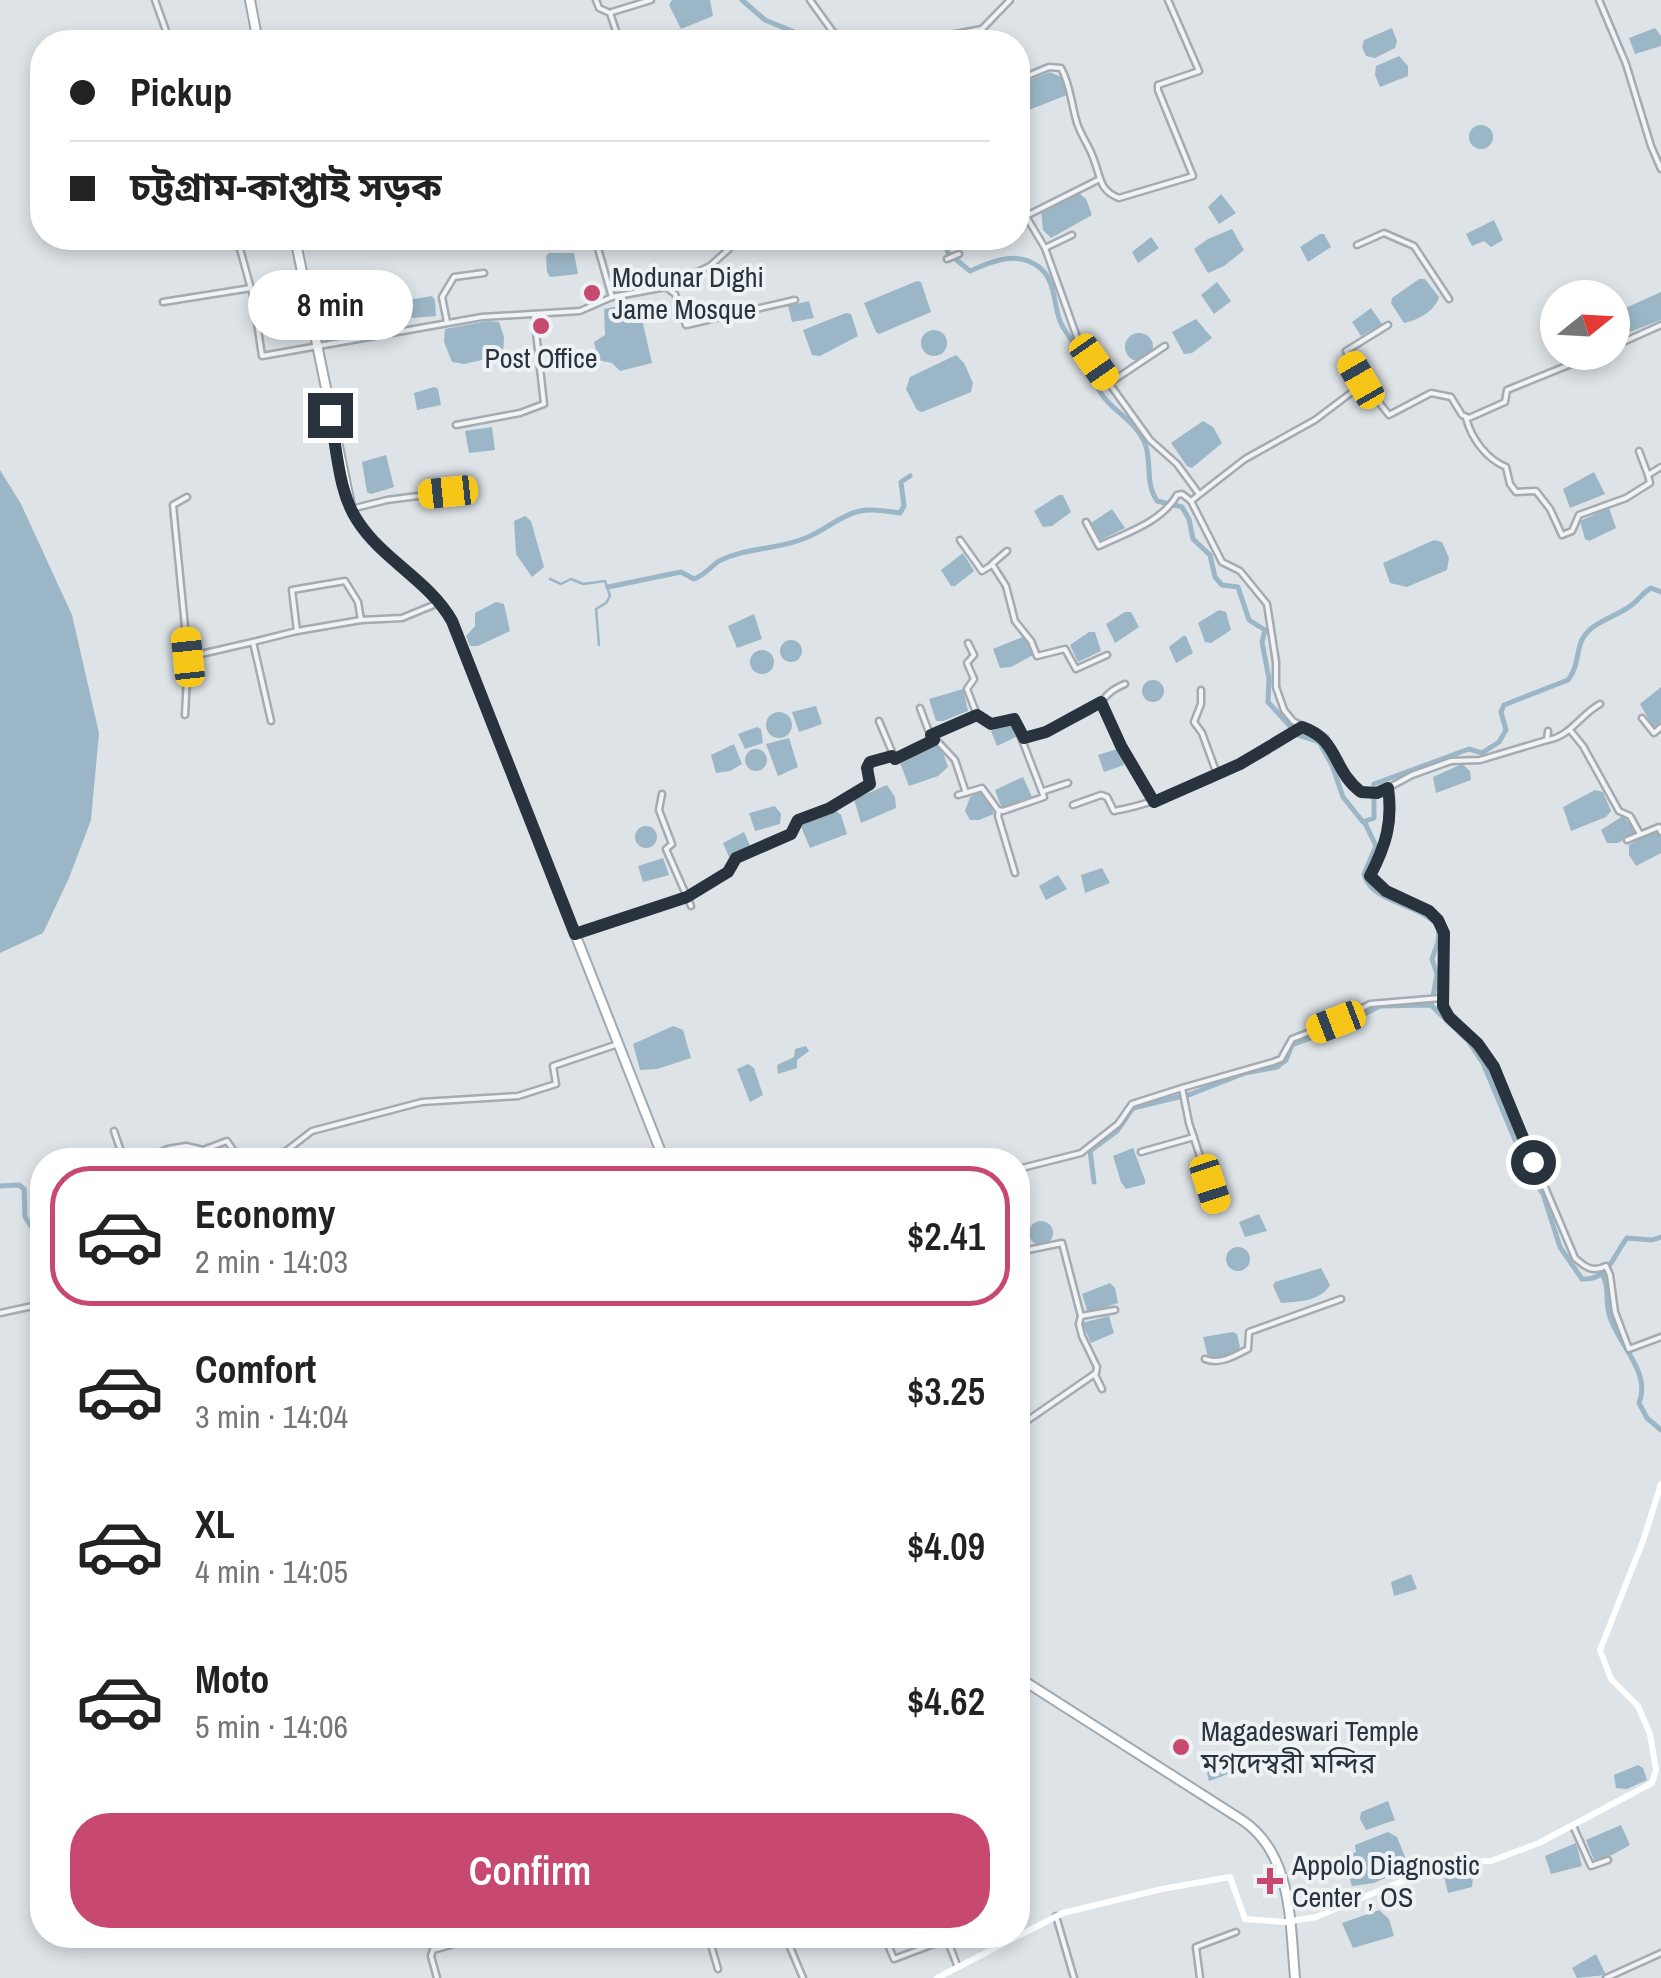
<!DOCTYPE html>
<html lang="en">
<head>
<meta charset="utf-8">
<style>
  body { margin:0; font-family:"Archivo Narrow","Noto Sans Bengali",sans-serif; background:#f6f6f6; color:#222; height:100vh; display:flex; flex-direction:column; font-size:38px; white-space:nowrap }
  * { box-sizing:border-box; margin:0 }
  p { font-size:32px; color:#767676 }
  .icon { flex:none; width:55px; height:55px; fill:none; stroke:currentColor; stroke-width:2; stroke-linecap:round; stroke-linejoin:round }
  .map { position:relative; flex:1; overflow:hidden }
  .drawer { position:absolute; left:30px; top:1148px; width:1000px; height:800px; display:flex; flex-direction:column; background:#fff; border-radius:40px; box-shadow:0 5px 15px #0003 }
  .drawer>* { flex:none }
  .hud { position:absolute; left:30px; top:30px; width:1000px; height:220px; border-radius:40px; box-shadow:0 5px 15px #0003; display:grid; align-content:center; height:220px; padding:0 40px; background:#fff }
  .needle { width:65px; rotate:72deg }
  .buttons { position:absolute; left:1540px; top:280px; display:grid; gap:20px }
  .buttons a { display:grid; place-items:center; width:90px; height:90px; border-radius:50%; background:#fff; box-shadow:0 5px 15px #0003; font-size:50px }
  .end { position:absolute; width:45px; height:45px; margin:-22px; border:12px solid #28333d; background:#fff; box-shadow:0 0 0 5px #fff }
  .from { border-radius:50% }
  .bubble { position:absolute; height:70px; border-radius:35px; background:#fff; box-shadow:0 5px 15px #0003; font-size:32px; font-weight:600; line-height:70px; text-align:center }
  .car { position:absolute; width:30px; height:60px; margin:-30px -15px; border-radius:12px; box-shadow:0 0 8px 2px #0007; background:linear-gradient(#f5c518 24%,#345 0 40%,#f5c518 0 76%,#345 0 86%,#f5c518 0) }
  .hud b { display:flex; align-items:center; gap:35px; height:95px; font-size:38px }
  .hud b+b { border-top:2px solid #e0e0e0 }
  .hud i { width:25px; height:25px; background:#222 }
  ul { padding:18px 0 0; list-style:none }
  li { display:flex; align-items:center; gap:30px; height:140px; margin:0 20px 15px; padding:0 20px; border:5px solid transparent; border-radius:40px }
  li div { flex:1 }
  li b { display:block; font-size:38px }
  li em { font-style:normal; font-weight:600 }
  li.active { border-color:#c74970 }
  li>.icon { width:90px; height:90px; stroke-width:1.5 }
  .primary-button { display:flex; gap:20px; margin-top:auto; padding:20px 40px }
  .primary-button a { flex:1; height:115px; border-radius:40px; background:#c74970; color:#fff; font-size:40px; font-weight:600; line-height:115px; text-align:center }
  .map>svg:first-child { display:block }
</style>
</head>
<body>
<div class="map">
<svg width="1661" height="1978" viewBox="0 0 1661 1978">
  <rect width="100%" height="100%" fill="#dee3e7"/>
  <g fill="#9bb6c6">
    <polygon points="672,0 710,0 713,16 681,29 669,5"/>
    <polygon points="1392,28 1397,41 1395,48 1375,58 1366,56 1362,47 1364,40"/>
    <polygon points="1655,28 1661,36 1661,46 1635,54 1629,38"/>
    <polygon points="1399,56 1408,66 1408,76 1380,87 1375,75 1376,66"/>
    <polygon points="1050,72 1063,78 1067,95 1021,113 1018,109 1018,85"/>
    <circle cx="1481" cy="137" r="12"/>
    <polygon points="1079,193 1086,199 1092,215 1051,238 1043,230 1041,211"/>
    <polygon points="1221,194 1236,213 1219,224 1208,207"/>
    <polygon points="1494,220 1503,240 1491,247 1484,241 1472,246 1466,234"/>
    <polygon points="1232,229 1244,250 1224,266 1208,273 1194,249 1208,239"/>
    <polygon points="1320,234 1324,234 1331,247 1308,262 1300,247"/>
    <polygon points="1151,237 1159,248 1138,263 1132,252"/>
    <polygon points="549,253 574,253 578,274 550,277 547,272 546,256"/>
    <path d="M1419,279H1425L1439,297C1435,311 1418,320 1404,323L1391,303L1392,298Z"/>
    <polygon points="917,281 921,282 931,312 879,334 876,332 864,303"/>
    <polygon points="1217,282 1231,301 1214,314 1201,295"/>
    <polygon points="1661,292 1661,320 1630,332 1621,310"/>
    <polygon points="432,296 435,300 436,316 412,318 408,300"/>
    <polygon points="809,301 814,318 792,322 788,306"/>
    <polygon points="638,302 652,363 620,371 612,363 598,360 594,342 605,335 604,309"/>
    <polygon points="1371,308 1382,324 1361,336 1352,322"/>
    <polygon points="846,313 851,314 858,336 820,356 812,355 803,330"/>
    <polygon points="1196,319 1212,338 1192,353 1184,354 1172,332"/>
    <polygon points="488,321 499,322 504,337 503,355 464,364 452,362 444,342 445,329"/>
    <circle cx="934" cy="343" r="13"/>
    <circle cx="1139" cy="347" r="14"/>
    <polygon points="956,355 964,363 973,383 971,392 922,412 917,410 906,389 910,377"/>
    <polygon points="434,387 438,389 441,405 417,410 414,393"/>
    <polygon points="1203,421 1213,427 1222,443 1192,468 1187,466 1171,443"/>
    <polygon points="492,427 495,450 469,453 465,431"/>
    <polygon points="386,455 394,487 371,494 367,492 362,462"/>
    <polygon points="0,470 21,504 72,615 99,733 91,820 69,878 43,933 0,953"/>
    <polygon points="1594,472 1605,494 1570,508 1563,489"/>
    <polygon points="1059,495 1063,495 1071,512 1052,526 1043,527 1034,511"/>
    <polygon points="1609,508 1616,528 1589,541 1585,539 1580,521"/>
    <polygon points="1112,509 1125,528 1101,540 1091,523"/>
    <polygon points="525,516 531,521 544,567 532,577 516,554 514,521"/>
    <polygon points="1434,540 1442,542 1449,558 1447,570 1407,587 1390,583 1383,563"/>
    <polygon points="963,553 974,571 955,586 951,586 941,570"/>
    <polygon points="496,602 504,604 510,631 478,646 470,646 466,636 475,626 475,613"/>
    <polygon points="1219,610 1226,612 1231,630 1211,643 1205,642 1198,623"/>
    <polygon points="1125,612 1131,612 1139,627 1115,643 1106,624"/>
    <polygon points="754,614 762,639 737,648 728,626"/>
    <polygon points="1089,632 1095,632 1101,651 1078,662 1070,645"/>
    <polygon points="1025,636 1033,655 1011,667 1000,668 993,649"/>
    <polygon points="1183,636 1186,636 1193,653 1176,663 1169,647"/>
    <circle cx="791" cy="651" r="11"/>
    <circle cx="762" cy="662" r="12"/>
    <circle cx="1153" cy="691" r="11"/>
    <polygon points="1661,687 1661,722 1653,727 1640,704"/>
    <polygon points="963,689 968,711 943,721 936,721 929,699"/>
    <polygon points="816,706 822,724 799,732 792,712"/>
    <circle cx="779" cy="725" r="13"/>
    <polygon points="1013,720 1018,736 997,746 991,731"/>
    <polygon points="757,727 761,729 763,743 745,749 738,734"/>
    <polygon points="789,738 798,767 778,776 766,744"/>
    <polygon points="734,744 742,764 730,771 716,773 711,755"/>
    <polygon points="935,744 942,750 948,767 938,776 909,786 900,763"/>
    <circle cx="756" cy="760" r="11"/>
    <polygon points="1117,749 1121,753 1124,765 1104,772 1098,755"/>
    <polygon points="1462,764 1470,771 1471,780 1436,793 1433,777"/>
    <polygon points="1023,777 1032,797 1006,808 1001,806 995,790"/>
    <polygon points="887,785 895,797 896,808 861,823 854,799"/>
    <polygon points="1595,790 1603,792 1611,811 1606,817 1571,831 1563,807"/>
    <polygon points="979,792 987,798 994,814 979,820 970,820 965,811 970,797"/>
    <polygon points="775,806 781,814 780,824 755,831 749,813"/>
    <polygon points="835,810 841,815 847,834 810,848 800,824"/>
    <polygon points="1623,816 1636,832 1618,843 1607,843 1601,830"/>
    <circle cx="646" cy="837" r="11"/>
    <polygon points="1654,831 1661,836 1661,853 1636,866 1629,855 1629,845"/>
    <polygon points="744,832 751,848 729,857 723,843"/>
    <polygon points="663,858 669,875 643,882 638,866"/>
    <polygon points="1102,868 1110,883 1085,893 1081,875"/>
    <polygon points="1058,875 1067,889 1046,900 1039,886"/>
    <polygon points="673,1026 683,1030 691,1058 657,1069 640,1070 633,1044"/>
    <polygon points="806,1046 809,1051 797,1060 797,1068 778,1074 777,1065 794,1057 795,1049"/>
    <polygon points="748,1064 754,1068 763,1095 750,1102 737,1069"/>
    <polygon points="1133,1148 1145,1180 1145,1184 1126,1189 1121,1182 1113,1156"/>
    <polygon points="1259,1214 1267,1231 1245,1237 1239,1222"/>
    <circle cx="1041" cy="1233" r="12"/>
    <circle cx="1238" cy="1259" r="12"/>
    <path d="M1321,1268L1330,1285C1321,1301 1298,1302 1281,1303L1273,1286L1275,1282Z"/>
    <polygon points="1110,1283 1115,1288 1118,1303 1088,1313 1082,1294"/>
    <polygon points="1109,1316 1114,1333 1091,1343 1082,1323"/>
    <path d="M1233,1332L1237,1334L1240,1347C1235,1357 1218,1362 1208,1357L1203,1337Z"/>
    <polygon points="1411,1574 1417,1589 1394,1596 1391,1582"/>
    <polygon points="1227,1755 1231,1762 1231,1773 1209,1781 1204,1761"/>
    <polygon points="1638,1765 1643,1768 1647,1780 1627,1789 1616,1788 1614,1775"/>
    <polygon points="1388,1801 1395,1820 1366,1830 1360,1819 1361,1812"/>
    <polygon points="1621,1825 1630,1845 1612,1855 1594,1860 1586,1840"/>
    <polygon points="1388,1832 1397,1837 1409,1867 1374,1883 1352,1886 1343,1858 1356,1852 1355,1845"/>
    <polygon points="1576,1843 1582,1866 1551,1874 1545,1856"/>
    <polygon points="1466,1867 1473,1876 1472,1887 1448,1893 1443,1872"/>
    <polygon points="1379,1910 1389,1919 1394,1936 1353,1948 1342,1923"/>
    <polygon points="1596,1954 1606,1975 1577,1978 1572,1968"/>
  </g>
  <g fill="none" stroke-linecap="round" stroke-linejoin="round">
    <polyline stroke="#9bb6c6" stroke-width="2.5" points="550,579 561,584 571,579 583,584 605,581 610,596 606,603 596,609 599,645"/>
    <g stroke="#9bb6c6" stroke-width="5">
      <polyline points="742,0 765,20 819,42"/>
      <path d="M944,238L948,253L970,271C990,262 1015,251 1036,265C1056,277 1053,303 1060,321C1064,332 1075,343 1081,354C1090,369 1095,389 1107,401C1120,415 1135,423 1144,441C1153,460 1144,481 1157,501L1182,507L1189,519L1193,539L1210,555L1215,577L1222,585L1238,587L1249,620L1265,630L1262,642L1269,679L1268,702L1298,735L1319,742L1332,765L1343,797L1363,822L1374,818V784L1469,749L1482,753L1499,742L1506,730L1501,712L1504,705L1568,680C1578,667 1576,656 1581,642C1590,621 1616,618 1633,604C1640,599 1642,593 1651,588L1661,592"/>
      <path d="M608,587L681,572L694,579C705,575 710,567 719,561C747,547 775,550 803,539C823,532 840,515 860,511C871,508 888,511 900,513L904,506L901,482L910,476"/>
      <path d="M1365,823L1376,846L1364,874C1372,904 1419,902 1439,927L1438,942L1432,959L1437,974L1432,1002"/>
      <path d="M1094,1182L1090,1151L1117,1131L1133,1108L1191,1094L1245,1073L1277,1067L1286,1060L1292,1045L1342,1026L1380,1006L1431,1005L1469,1042L1483,1063L1528,1171L1543,1194L1560,1247L1582,1279C1608,1281 1613,1256 1627,1238L1652,1240L1661,1237"/>
      <polyline points="0,1186 19,1185 24,1189 25,1217 32,1228 42,1230"/>
      <path d="M1602,1274C1610,1287 1605,1300 1609,1314C1617,1344 1652,1372 1639,1403L1647,1418L1661,1430"/>
    </g>
    <defs>
      <g id="minor">
        <polyline points="155,0 170,42"/>
        <polyline points="596,0 599,8 610,13 619,40 614,42"/>
        <polyline points="810,0 833,32 847,42"/>
        <polyline points="1599,0 1626,64 1651,146 1661,169"/>
        <polyline points="612,12 651,0"/>
        <polyline points="982,29 1010,0"/>
        <polyline points="913,42 982,29 987,42"/>
        <path d="M1018,80L1049,67L1061,68C1071,86 1071,104 1077,123C1081,136 1090,147 1094,160C1101,178 1099,190 1119,198L1193,176L1158,90V85L1199,71L1168,0"/>
        <polyline points="1027,218 1045,248"/>
        <polyline points="1018,220 1098,180"/>
        <polyline points="1072,235 1045,248 1078,340 1150,440 1177,464 1199,494"/>
        <polyline points="237,238 253,296 262,356 482,317 580,311 612,297 666,287 710,266 729,249 728,238"/>
        <polyline points="595,238 612,297"/>
        <polyline points="1357,245 1384,233 1414,246 1449,299"/>
        <polyline points="947,259 959,254"/>
        <polyline points="666,287 675,294 686,325 795,300"/>
        <polyline points="163,302 251,288"/>
        <polyline points="447,322 442,297 454,277 484,273"/>
        <polyline points="1612,347 1661,325"/>
        <polyline points="1111,382 1165,346"/>
        <polyline points="1364,385 1346,351 1388,325"/>
        <path d="M1466,418C1472,440 1487,459 1506,467L1510,484L1516,492L1536,491L1550,509L1562,535L1572,531L1579,515L1626,498L1650,483L1648,475L1661,467"/>
        <polyline points="456,425 520,413 544,404 534,314"/>
        <polyline points="1639,451 1648,475"/>
        <polyline points="1191,501 1245,459 1315,420 1360,386 1367,387 1389,415 1431,393 1451,397 1462,415 1469,418 1505,402 1507,390 1601,352"/>
        <polyline points="351,509 387,500 449,492"/>
        <path d="M1086,522L1099,546C1126,533 1162,522 1177,495L1182,494L1191,501L1222,562L1240,571L1267,604L1276,662V687L1284,710L1293,721L1325,738L1338,765L1361,792L1377,793L1388,788C1393,822 1386,845 1370,875C1376,881 1381,888 1387,892C1402,901 1423,903 1435,917C1453,939 1438,974 1442,1000C1444,1018 1482,1048 1494,1067L1575,1258C1585,1267 1593,1273 1606,1266L1610,1275L1615,1312L1629,1349L1661,1337"/>
        <polyline points="960,540 982,571 992,565"/>
        <polyline points="1007,551 992,564 1006,586 1015,621 1031,641 1037,656 1065,649 1076,669 1107,655"/>
        <polyline points="297,631 361,620"/>
        <polyline points="253,642 297,631 292,590 345,581 358,602 361,620 402,618 436,604"/>
        <polyline points="968,643 974,655 967,663 974,679 967,689 977,715"/>
        <polyline points="188,657 253,642 271,721"/>
        <polyline points="1201,690 1201,704 1194,722 1202,733 1217,774"/>
        <polyline points="1101,702 1121,746 1154,801"/>
        <polyline points="920,708 929,732 955,760 966,793"/>
        <polyline points="185,715 188,657 173,505 187,497"/>
        <polyline points="1642,718 1654,733 1661,727"/>
        <polyline points="879,721 895,759 934,740"/>
        <polyline points="1570,730 1583,746 1619,811 1630,816 1640,834"/>
        <path d="M1548,731L1547,740C1570,737 1580,715 1600,704"/>
        <polyline points="931,735 977,715 991,724 1014,719 1044,797 1003,811 998,810 982,788 958,795"/>
        <path d="M1024,738C1040,733 1088,715 1100,703C1109,693 1111,690 1125,684"/>
        <polyline points="1388,788 1412,775 1451,761 1480,760 1547,740"/>
        <polyline points="1044,791 1068,783"/>
        <polyline points="662,794 659,810 672,844 666,849 691,906"/>
        <path d="M1073,805L1101,795L1107,797L1114,811C1169,801 1257,762 1302,727"/>
        <polyline points="999,811 998,816 1015,873"/>
        <polyline points="1627,840 1659,827 1661,832"/>
        <polyline points="687,895 725,874 736,858 791,834 798,820 830,808 870,784 868,765 892,756"/>
        <polyline points="578,933 687,897"/>
        <polyline points="114,1131 124,1160"/>
        <polyline points="1141,1152 1194,1137"/>
        <polyline points="142,1160 168,1149 186,1146 203,1150 227,1141 240,1160"/>
        <polyline points="245,1160 250,1160"/>
        <polyline points="276,1160 286,1151"/>
        <polyline points="288,1160 286,1151 312,1131 422,1102 518,1096 556,1084 553,1066 615,1045"/>
        <polyline points="1018,1169 1081,1153 1118,1124 1132,1104 1182,1088"/>
        <polyline points="1217,1208 1189,1123 1182,1088 1273,1062 1281,1059 1292,1039 1336,1022 1370,1004 1441,998"/>
        <polyline points="1018,1252 1062,1243 1081,1316 1115,1310"/>
        <polyline points="0,1313 42,1304"/>
        <path d="M1205,1359C1219,1365 1235,1356 1248,1349L1249,1332L1341,1299"/>
        <polyline points="1095,1375 1102,1389"/>
        <polyline points="1018,1427 1096,1373 1097,1367 1082,1336 1079,1324 1081,1316"/>
        <polyline points="1574,1828 1591,1866 1608,1860"/>
        <polyline points="1056,1916 1074,1978"/>
        <polyline points="708,1935 718,1969"/>
        <polyline points="785,1935 803,1978"/>
        <polyline points="884,1935 894,1959 947,1939 957,1965"/>
        <polyline points="437,1978 431,1956 433,1950 485,1935"/>
        <polyline points="1200,1978 1196,1947 1236,1932"/>
        <polyline points="1606,1978 1661,1953"/>
      </g>
      <g id="primary">
        <polyline points="250,0 258,42"/>
        <path d="M295,238L351,509C373,555 427,577 452,621L664,1160"/>
        <path d="M1018,1677L1242,1820C1293,1854 1290,1924 1295,1978"/>
      </g>
    </defs>
    <use href="#minor" stroke="#a4abb1" stroke-width="9"/>
    <use href="#primary" stroke="#9ea9b2" stroke-width="12"/>
    <use href="#minor" stroke="#f1f3f6" stroke-width="4"/>
    <polyline stroke="#fff" stroke-width="6" points="937,1978 1063,1913 1162,1889 1230,1877 1245,1919 1285,1922 1316,1917 1434,1868 1455,1862 1491,1861 1539,1843 1652,1783 1656,1770 1650,1734 1638,1706 1611,1679 1600,1650 1643,1541 1661,1484"/>
    <use href="#primary" stroke="#fff" stroke-width="8"/>
  </g>
  <g fill="none" stroke-linecap="round" stroke-linejoin="round">
    <path stroke="#28333d" stroke-width="12" d="M330,415C337,448 338,491 357,520C382,560 429,580 452,621L575,934L687,897L728,872L736,858L791,834L798,820L830,808L870,784L867,768L870,762L892,756L895,759L934,740L931,735L977,715L991,724L1014,719L1024,738L1046,732L1101,702L1121,746L1154,802L1240,764L1302,727C1340,740 1331,769 1361,792L1377,793L1388,788C1393,822 1386,845 1370,876L1386,891L1429,911L1438,920L1444,933L1443,1006L1449,1017L1478,1044L1494,1067L1533,1162"/>
  </g>
  <g fill="#c74970" stroke="#eef2f5" stroke-width="4">
    <circle cx="592" cy="293" r="10"/>
    <circle cx="541" cy="326" r="10"/>
    <circle cx="1181" cy="1747" r="10"/>
    <path d="M1265 1866h10v10h10v10h-10v10h-10v-10h-10v-10h10z"/>
  </g>
  <g text-anchor="middle" dominant-baseline="central" stroke-width="8" stroke-linejoin="round" paint-order="stroke">
    <g font-size="28" fill="#28333d" stroke="#eef2f5" text-anchor="start">
      <text x="612" y="277">Modunar Dighi<tspan x="612" dy="32">Jame Mosque</tspan></text>
      <text x="541" y="358" text-anchor="middle">Post Office</text>
      <text x="1201" y="1731">Magadeswari Temple<tspan x="1201" dy="32">মগদেস্বরী মন্দির</tspan></text>
      <text x="1292" y="1865">Appolo Diagnostic<tspan x="1292" dy="32">Center , OS</tspan></text>
    </g>
  </g>
</svg>
<div class="buttons">
<a><svg class="needle" viewBox="-14 -14 28 28"><path d="M0-13l5 13h-10z" fill="#e53935"/><path d="M0 13l5-13h-10z" fill="#767676"/></svg></a>
</div>
<i class="end from" style="left:1533px;top:1162px"></i>
<i class="end" style="left:330px;top:415px"></i>
<div class="bubble" style="left:248px;top:270px;width:165px">8 min</div>
<i class="car" style="left:1094px;top:362px;rotate:145deg"></i>
<i class="car" style="left:1361px;top:380px;rotate:330deg"></i>
<i class="car" style="left:448px;top:492px;rotate:264deg"></i>
<i class="car" style="left:188px;top:657px;rotate:354deg"></i>
<i class="car" style="left:1336px;top:1022px;rotate:249deg"></i>
<i class="car" style="left:1210px;top:1184px;rotate:162deg"></i>
<div class="hud">
<b><i class="from"></i>Pickup</b>
<b><i></i>চট্টগ্রাম-কাপ্তাই সড়ক</b>
</div>
<section class="drawer">
<ul>
<li class="active"><svg class="icon" aria-label="car" viewBox="0 0 24 24"><path d="M5 17H2v-5l4-1 3-4h7l3 4 3 1v5h-3M9 17h6M6 11h13"/><circle cx="7" cy="17" r="2"/><circle cx="17" cy="17" r="2"/></svg><div><b>Economy</b><p>2 min · 14:03</p></div><em>$2.41</em></li>
<li><svg class="icon" aria-label="car" viewBox="0 0 24 24"><path d="M5 17H2v-5l4-1 3-4h7l3 4 3 1v5h-3M9 17h6M6 11h13"/><circle cx="7" cy="17" r="2"/><circle cx="17" cy="17" r="2"/></svg><div><b>Comfort</b><p>3 min · 14:04</p></div><em>$3.25</em></li>
<li><svg class="icon" aria-label="car" viewBox="0 0 24 24"><path d="M5 17H2v-5l4-1 3-4h7l3 4 3 1v5h-3M9 17h6M6 11h13"/><circle cx="7" cy="17" r="2"/><circle cx="17" cy="17" r="2"/></svg><div><b>XL</b><p>4 min · 14:05</p></div><em>$4.09</em></li>
<li><svg class="icon" aria-label="car" viewBox="0 0 24 24"><path d="M5 17H2v-5l4-1 3-4h7l3 4 3 1v5h-3M9 17h6M6 11h13"/><circle cx="7" cy="17" r="2"/><circle cx="17" cy="17" r="2"/></svg><div><b>Moto</b><p>5 min · 14:06</p></div><em>$4.62</em></li>
</ul>
<div class="primary-button"><a>Confirm</a></div>
</section>
</div>
</body>
</html>
